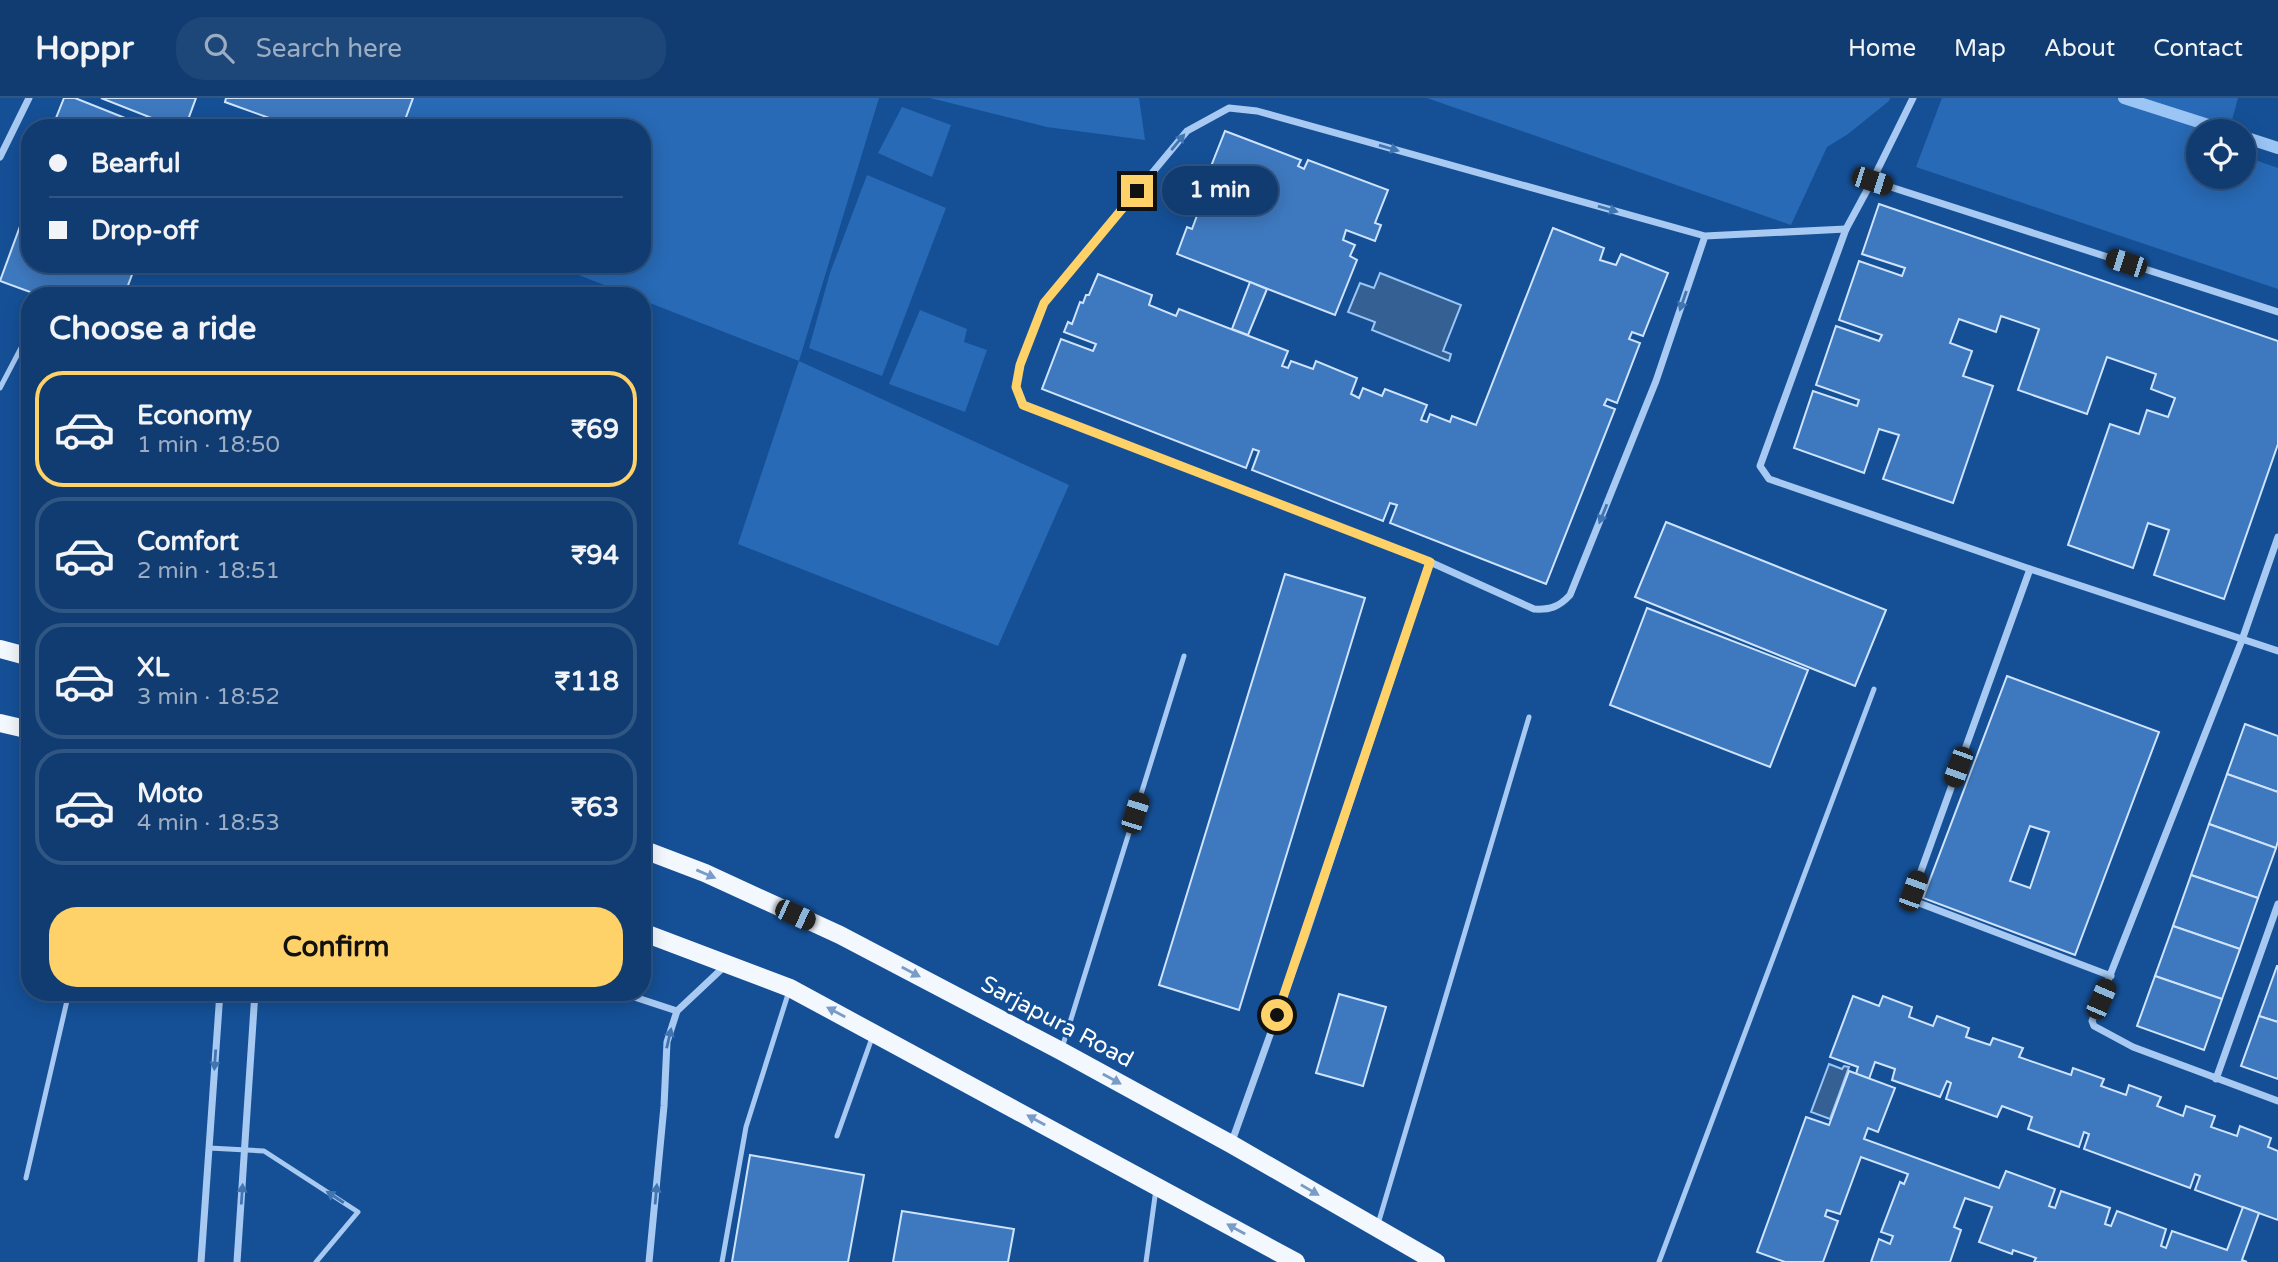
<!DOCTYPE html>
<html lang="en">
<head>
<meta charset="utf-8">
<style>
  body { margin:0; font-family:"Varela Round",sans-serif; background:#1e4779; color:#f1f3f6; height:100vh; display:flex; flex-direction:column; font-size:26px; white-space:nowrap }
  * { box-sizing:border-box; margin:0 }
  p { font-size:23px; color:#9cadc3 }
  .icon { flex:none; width:38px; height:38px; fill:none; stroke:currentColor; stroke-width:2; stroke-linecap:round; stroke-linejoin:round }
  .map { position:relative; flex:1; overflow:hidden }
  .side { position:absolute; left:21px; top:189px; width:630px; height:714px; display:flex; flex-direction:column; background:#103c71; border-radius:28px; box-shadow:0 4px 18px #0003,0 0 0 2px #305684 }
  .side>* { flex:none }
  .guide { position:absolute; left:21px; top:21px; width:630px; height:154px; border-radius:28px; box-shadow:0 4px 18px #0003,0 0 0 2px #305684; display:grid; align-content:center; height:154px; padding:0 28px; background:#103c71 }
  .tools { position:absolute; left:2186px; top:21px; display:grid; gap:14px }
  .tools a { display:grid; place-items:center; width:70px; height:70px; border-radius:50%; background:#103c71; box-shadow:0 4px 18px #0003,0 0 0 2px #305684; font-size:35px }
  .end { position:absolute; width:32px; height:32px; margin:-16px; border:9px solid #ffd269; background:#111; box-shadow:0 0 0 4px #111 }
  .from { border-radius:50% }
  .bubble { position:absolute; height:49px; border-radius:24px; background:#103c71; box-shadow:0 4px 18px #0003,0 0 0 2px #305684; font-size:23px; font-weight:700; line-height:49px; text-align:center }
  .car { position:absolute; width:21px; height:42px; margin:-21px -10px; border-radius:9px; box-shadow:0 0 5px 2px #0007; background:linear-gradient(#222 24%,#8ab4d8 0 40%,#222 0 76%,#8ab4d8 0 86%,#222 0) }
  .guide b { display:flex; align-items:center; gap:24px; height:66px; font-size:26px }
  .guide b+b { border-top:2px solid #305684 }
  .guide i { width:18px; height:18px; background:#f1f3f6 }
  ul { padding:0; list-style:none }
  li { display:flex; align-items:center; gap:21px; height:116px; margin:0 14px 10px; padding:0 14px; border:4px solid #305684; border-radius:28px }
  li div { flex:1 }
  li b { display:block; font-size:26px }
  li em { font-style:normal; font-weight:700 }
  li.selected { border-color:#ffd269 }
  li>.icon { width:63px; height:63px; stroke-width:1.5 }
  h2 { padding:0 28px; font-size:32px; line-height:84px }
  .button { display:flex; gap:14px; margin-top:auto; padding:14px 28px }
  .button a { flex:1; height:80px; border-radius:28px; background:#ffd269; color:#111; font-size:28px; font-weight:700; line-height:80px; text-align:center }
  header { display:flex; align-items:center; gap:42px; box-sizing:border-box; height:98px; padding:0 35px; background:#103c71; border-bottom:2px solid #305684 }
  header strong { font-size:33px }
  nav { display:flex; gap:38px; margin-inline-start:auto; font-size:24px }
  .search { width:490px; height:63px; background:#1e4779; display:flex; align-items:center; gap:18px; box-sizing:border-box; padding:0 24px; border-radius:28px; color:#9cadc3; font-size:26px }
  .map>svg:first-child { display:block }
</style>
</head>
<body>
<header>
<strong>Hoppr</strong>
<div class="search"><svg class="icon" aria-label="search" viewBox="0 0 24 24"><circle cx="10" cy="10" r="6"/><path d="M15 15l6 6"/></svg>Search here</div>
<nav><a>Home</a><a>Map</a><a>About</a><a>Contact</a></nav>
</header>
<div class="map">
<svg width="2278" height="1164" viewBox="0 0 2278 1164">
  <rect width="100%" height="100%" fill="#155097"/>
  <g fill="#286ab6">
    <polygon points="411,0 879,0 799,263 1069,387 998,548 738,446 799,263 642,202 642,198 632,198 551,166 642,166 642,30 399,30"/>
    <polygon points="930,0 1139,0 1145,42 1047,29"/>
    <polygon points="1427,0 1890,0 1889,3 1848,36 1827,49 1791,127"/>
    <polygon points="1942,0 2238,0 2229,33 2198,33 2198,79 2244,79 2244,58 2278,70 2278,191 1916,69"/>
    <polygon points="902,9 951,27 932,79 878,55"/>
    <polygon points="867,77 946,110 882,278 809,250 830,175"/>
    <polygon points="920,212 967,231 964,244 987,252 965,314 889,286"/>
  </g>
  <g fill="#356094" stroke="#9ac5f5" stroke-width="2">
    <polygon points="1380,175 1461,207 1443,253 1451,256 1449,263 1372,232 1375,224 1348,214 1360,185 1374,190"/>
    <polygon points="1829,966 1842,971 1844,968 1849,969 1830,1021 1811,1014"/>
  </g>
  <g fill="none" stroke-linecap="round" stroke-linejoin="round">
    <g stroke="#9ac5f5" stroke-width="12">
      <polyline points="2124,0 2227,33"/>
      <polyline points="2244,39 2278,50"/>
    </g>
  </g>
  <g fill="#3e79bf" stroke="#cfe4fc" stroke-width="2" fill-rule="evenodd">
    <polygon points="64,0 75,0 150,30 52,30"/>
    <polygon points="101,0 196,0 185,30 177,30"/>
    <polygon points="226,0 413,0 402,30 297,30 225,4"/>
    <polygon points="1225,33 1301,62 1298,68 1304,71 1308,62 1388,92 1375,125 1381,127 1375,143 1346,132 1343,142 1355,147 1350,158 1357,162 1335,217 1177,156 1187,129 1192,131 1208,88 1204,86"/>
    <polygon points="30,101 30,166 136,166 124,198 41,198 0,183"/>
    <polygon points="1879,106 2278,243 2278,346 2224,501 2154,477 2169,432 2148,425 2133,470 2068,447 2110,326 2139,336 2147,312 2168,319 2175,300 2151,291 2156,276 2107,259 2087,316 2018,292 2039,231 2001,218 1996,234 1959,221 1950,245 1972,253 1963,278 1993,288 1953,405 1883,381 1899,337 1879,331 1864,375 1794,350 1813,293 1857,308 1859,302 1816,287 1836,228 1879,243 1882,237 1839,222 1859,163 1902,178 1905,170 1862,156"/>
    <polygon points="1553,130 1604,150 1600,162 1616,167 1621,156 1668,175 1643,238 1632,234 1629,241 1640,245 1617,305 1607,301 1604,307 1615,311 1546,486 1390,425 1397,407 1390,405 1383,423 1252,372 1259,353 1253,351 1246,370 1042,291 1061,241 1093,253 1096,246 1064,234 1068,224 1072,226 1080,204 1083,205 1086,197 1089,197 1098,176 1152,197 1149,207 1176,218 1179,211 1288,253 1282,268 1288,270 1291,263 1313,271 1316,263 1357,280 1351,296 1359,300 1363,290 1382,298 1385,291 1427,307 1421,322 1427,324 1430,316 1450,324 1452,318 1476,327"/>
    <polygon points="1250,184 1267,191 1248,237 1232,231"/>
    <polygon points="1666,424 1886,512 1855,588 1635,499"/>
    <polygon points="1285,476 1365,500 1239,912 1159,887"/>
    <polygon points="1647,510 1808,572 1770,669 1610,607"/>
    <path d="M2007,578L2159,634L2075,857L1923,800ZM2030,728L2049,734L2030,790L2010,783Z"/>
    <polygon points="2245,626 2278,638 2278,694 2227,676"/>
    <polygon points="2227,676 2278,694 2278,743 2276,750 2209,726"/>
    <polygon points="2209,726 2276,750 2258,800 2191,777"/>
    <polygon points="2191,777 2258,800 2240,851 2173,828"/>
    <polygon points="2173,828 2240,851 2222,901 2155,878"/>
    <polygon points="2277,868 2278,868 2278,924 2259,918"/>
    <polygon points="2155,878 2222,901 2204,952 2137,928"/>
    <polygon points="1339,896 1386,909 1363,988 1316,975"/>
    <polygon points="1853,898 1879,908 1883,898 1912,909 1909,919 1933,928 1937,918 1969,930 1966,939 1990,947 1993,940 2023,950 2019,959 2071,977 2073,970 2104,981 2101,988 2126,997 2129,987 2161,999 2157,1008 2183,1018 2186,1008 2215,1018 2211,1029 2237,1038 2240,1028 2271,1040 2268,1049 2278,1053 2278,1122 2195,1092 2200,1078 2195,1076 2190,1090 2084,1051 2089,1036 2084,1034 2079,1049 2028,1031 2032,1019 2002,1008 1997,1019 1946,1001 1951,985 1947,983 1940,999 1892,982 1895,971 1875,964 1869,981 1856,976 1858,969 1830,959"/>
    <polygon points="2259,918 2278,924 2278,981 2241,968"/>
    <polygon points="1849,973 1895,990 1878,1034 1868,1030 1864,1041 1999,1090 2006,1073 2055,1091 2049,1108 2055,1110 2061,1093 2110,1110 2105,1126 2111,1128 2117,1113 2166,1131 2161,1148 2166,1150 2172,1133 2227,1152 2243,1109 2259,1115 2242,1162 2247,1164 2034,1164 2036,1160 2013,1152 2012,1156 1979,1144 1992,1109 1965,1100 1954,1129 1961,1132 1950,1164 1871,1164 1879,1141 1890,1146 1893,1138 1881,1134 1900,1084 1904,1086 1908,1076 1861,1059 1840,1116 1827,1112 1825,1118 1838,1123 1823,1164 1785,1164 1757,1154 1806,1019 1829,1027"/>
    <polygon points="750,1057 864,1077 848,1164 732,1164"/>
    <polygon points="902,1113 1014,1131 1008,1164 893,1164"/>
  </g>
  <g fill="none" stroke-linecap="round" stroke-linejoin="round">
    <g stroke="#a8caf2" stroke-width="5">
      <polyline points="0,290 22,248"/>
      <polyline points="1062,950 1184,558"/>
      <polyline points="837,1038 873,937"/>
      <polyline points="209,1050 264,1053 358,1114 316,1164"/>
      <polyline points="26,1080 69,894"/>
      <polyline points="1378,1126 1529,619"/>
      <polyline points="722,1164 746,1029 789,893"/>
      <polyline points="1146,1164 1156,1091"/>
      <polyline points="1659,1164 1874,591"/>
    </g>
    <g stroke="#a8caf2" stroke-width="7">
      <polyline points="0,59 29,0"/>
      <polyline points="1872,83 1913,0"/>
      <path d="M1705,138L1656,283L1570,497C1559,509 1550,512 1534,511L1430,464L1023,307L1016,289L1020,267L1044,205L1187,33L1229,10L1257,13L1705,138L1846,131"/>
      <polyline points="2278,214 1872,83 1846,131 1760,368 1769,381 2030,471 2278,553"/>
      <polyline points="2278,439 2242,542 2092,923 2094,928 2133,949 2278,1003"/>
      <polyline points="2030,471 1912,798 1919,805 2111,878"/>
      <polyline points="619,894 677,913"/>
      <polyline points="2216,981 2278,806"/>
      <polyline points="1231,1046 1305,839 1430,464"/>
      <polyline points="201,1164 220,894"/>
      <polyline points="237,1164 255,894"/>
      <polyline points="649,1164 664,1008 667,944 677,913 727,866"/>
    </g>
    <g stroke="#f3f8ff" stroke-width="18">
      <polyline points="0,551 30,559"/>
      <polyline points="0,625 30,632"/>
      <polyline points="642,751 705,775 840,837 1061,953 1231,1046 1436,1164"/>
      <polyline points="642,834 790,890 1296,1164"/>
    </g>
  </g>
  <defs><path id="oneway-solid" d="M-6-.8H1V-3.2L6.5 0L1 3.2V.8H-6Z" transform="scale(1.75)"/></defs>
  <g fill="#4175b2">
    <use href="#oneway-solid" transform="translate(1178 44) rotate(-50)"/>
    <use href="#oneway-solid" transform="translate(1389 50) rotate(16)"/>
    <use href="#oneway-solid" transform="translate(1608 111) rotate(16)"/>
    <use href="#oneway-solid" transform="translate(1683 203) rotate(109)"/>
    <use href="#oneway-solid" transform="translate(1603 416) rotate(112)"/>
    <use href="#oneway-solid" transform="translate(669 940) rotate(-77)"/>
    <use href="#oneway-solid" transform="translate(215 962) rotate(94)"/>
    <use href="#oneway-solid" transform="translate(242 1096) rotate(-86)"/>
    <use href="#oneway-solid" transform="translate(656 1096) rotate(-85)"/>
    <use href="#oneway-solid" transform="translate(335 1099) rotate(-147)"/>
  </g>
  <g fill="#799cc6">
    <use href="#oneway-solid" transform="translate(706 776) rotate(23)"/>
    <use href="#oneway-solid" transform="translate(911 874) rotate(28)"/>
    <use href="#oneway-solid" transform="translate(836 914) rotate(-152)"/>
    <use href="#oneway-solid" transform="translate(1112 981) rotate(29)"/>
    <use href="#oneway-solid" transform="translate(1036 1022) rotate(-151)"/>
    <use href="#oneway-solid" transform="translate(1310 1092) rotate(30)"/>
    <use href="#oneway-solid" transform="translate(1236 1131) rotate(-151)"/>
  </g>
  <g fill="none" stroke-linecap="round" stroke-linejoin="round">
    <polyline stroke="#ffd269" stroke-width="9" points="1137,93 1044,205 1020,267 1016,289 1023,307 1430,464 1277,917"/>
  </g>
  <g text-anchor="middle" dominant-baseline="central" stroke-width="6" stroke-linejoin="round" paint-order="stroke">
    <g font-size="23" fill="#fff" stroke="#155097">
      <text transform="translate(1057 924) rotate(28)">Sarjapura Road</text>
    </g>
  </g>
</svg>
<div class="tools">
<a><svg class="icon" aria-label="locate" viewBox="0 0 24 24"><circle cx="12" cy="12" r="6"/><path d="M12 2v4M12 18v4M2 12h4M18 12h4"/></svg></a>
</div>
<i class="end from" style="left:1277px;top:917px"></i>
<i class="end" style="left:1137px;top:93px"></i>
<div class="bubble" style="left:1162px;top:68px;width:116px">1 min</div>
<i class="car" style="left:1872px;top:83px;rotate:108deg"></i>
<i class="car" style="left:2126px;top:165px;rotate:288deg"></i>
<i class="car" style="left:1958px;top:669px;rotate:200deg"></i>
<i class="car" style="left:1135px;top:715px;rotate:18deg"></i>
<i class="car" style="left:1913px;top:793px;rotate:20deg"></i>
<i class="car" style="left:795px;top:817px;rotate:115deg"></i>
<i class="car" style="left:2101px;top:901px;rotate:23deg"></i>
<div class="guide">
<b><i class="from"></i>Bearful</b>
<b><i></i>Drop-off</b>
</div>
<section class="side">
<h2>Choose a ride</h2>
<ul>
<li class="selected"><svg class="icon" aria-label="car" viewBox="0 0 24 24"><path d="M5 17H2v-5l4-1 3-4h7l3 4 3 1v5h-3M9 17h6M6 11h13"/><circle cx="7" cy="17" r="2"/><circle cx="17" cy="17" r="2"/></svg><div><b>Economy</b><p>1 min · 18:50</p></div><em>₹69</em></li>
<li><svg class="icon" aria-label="car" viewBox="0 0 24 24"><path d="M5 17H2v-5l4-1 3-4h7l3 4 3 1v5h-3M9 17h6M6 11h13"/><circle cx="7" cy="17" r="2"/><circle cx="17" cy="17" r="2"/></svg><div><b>Comfort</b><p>2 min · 18:51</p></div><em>₹94</em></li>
<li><svg class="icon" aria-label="car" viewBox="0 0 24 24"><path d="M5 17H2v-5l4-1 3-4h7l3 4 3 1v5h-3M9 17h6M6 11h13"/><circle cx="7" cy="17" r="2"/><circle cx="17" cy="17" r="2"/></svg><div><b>XL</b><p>3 min · 18:52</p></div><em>₹118</em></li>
<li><svg class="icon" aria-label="car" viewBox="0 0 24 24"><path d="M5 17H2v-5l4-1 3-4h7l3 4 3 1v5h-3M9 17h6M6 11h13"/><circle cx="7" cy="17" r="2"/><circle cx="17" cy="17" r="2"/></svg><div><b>Moto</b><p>4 min · 18:53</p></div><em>₹63</em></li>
</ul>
<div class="button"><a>Confirm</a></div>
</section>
</div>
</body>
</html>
